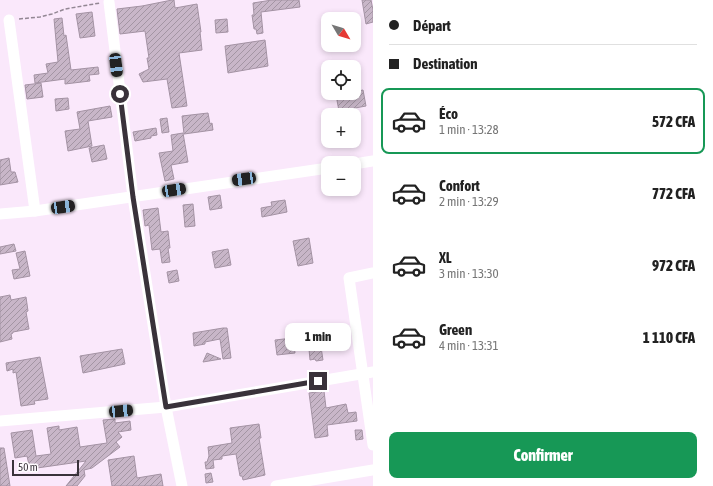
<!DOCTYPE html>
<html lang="fr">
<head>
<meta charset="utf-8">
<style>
  body { margin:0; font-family:"Asap Condensed",sans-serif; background:#f2f2f2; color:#222; height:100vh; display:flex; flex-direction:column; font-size:15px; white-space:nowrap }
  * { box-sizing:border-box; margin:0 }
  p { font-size:13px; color:#767676 }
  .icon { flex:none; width:22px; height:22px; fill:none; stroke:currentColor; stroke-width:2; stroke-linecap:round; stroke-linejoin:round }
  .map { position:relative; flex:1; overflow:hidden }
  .drawer { display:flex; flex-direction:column; background:#fff; width:340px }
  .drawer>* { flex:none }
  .hud { display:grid; align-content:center; height:88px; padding:0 16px; background:#fff }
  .needle { width:26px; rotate:128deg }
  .controls { position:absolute; left:321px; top:12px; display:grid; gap:8px }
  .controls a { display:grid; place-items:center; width:40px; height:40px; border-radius:8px; background:#fff; box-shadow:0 2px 6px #0003; font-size:20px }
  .scale { position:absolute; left:12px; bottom:10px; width:67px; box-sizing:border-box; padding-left:4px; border:2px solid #39323a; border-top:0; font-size:11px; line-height:14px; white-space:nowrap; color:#39323a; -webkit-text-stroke:3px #fefbfe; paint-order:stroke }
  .end { position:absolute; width:18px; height:18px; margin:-9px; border:5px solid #39323a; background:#fff; box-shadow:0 0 0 2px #fff }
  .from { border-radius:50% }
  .bubble { position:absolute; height:28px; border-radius:8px; background:#fff; box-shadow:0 2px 6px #0003; font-size:13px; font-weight:800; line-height:28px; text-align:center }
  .car { position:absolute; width:12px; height:24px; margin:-12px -6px; border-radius:5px; box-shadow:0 0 3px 1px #0007; background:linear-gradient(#222 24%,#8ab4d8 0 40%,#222 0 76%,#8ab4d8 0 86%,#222 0) }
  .hud b { display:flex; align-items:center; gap:14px; height:38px; font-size:15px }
  .hud b+b { border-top:1px solid #e0e0e0 }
  .hud i { width:10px; height:10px; background:#222 }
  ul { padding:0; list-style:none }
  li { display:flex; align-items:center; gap:12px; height:66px; margin:0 8px 6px; padding:0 8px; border:2px solid transparent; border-radius:8px }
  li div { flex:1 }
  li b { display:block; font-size:15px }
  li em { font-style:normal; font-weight:800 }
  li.selected { border-color:#179856 }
  li>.icon { width:36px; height:36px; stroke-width:1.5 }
  .cta { display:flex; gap:8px; margin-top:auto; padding:8px 16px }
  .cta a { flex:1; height:46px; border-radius:8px; background:#179856; color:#fff; font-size:16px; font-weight:800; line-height:46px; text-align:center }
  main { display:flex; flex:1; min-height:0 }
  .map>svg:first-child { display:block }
</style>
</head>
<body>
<main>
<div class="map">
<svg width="373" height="486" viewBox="0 0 373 486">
  <defs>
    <pattern id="building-hatch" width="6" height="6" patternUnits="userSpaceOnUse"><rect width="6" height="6" fill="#c8b6c8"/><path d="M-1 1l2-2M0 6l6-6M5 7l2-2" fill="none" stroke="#a395a3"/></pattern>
  </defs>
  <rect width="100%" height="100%" fill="#fae8fb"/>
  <g fill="url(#building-hatch)" stroke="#a493a4">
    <polygon points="172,0 174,0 175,8 197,4 201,32 200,32 202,50 179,53 187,106 172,108 167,79 143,82 139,74 149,69 147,58 149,58 145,31 120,34 117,9 142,6"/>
    <polygon points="272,0 299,0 300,7 261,12 263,33 257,34 256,29 254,29 252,15 254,15 253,3"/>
    <polygon points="362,0 371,0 373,10 373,22 366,24"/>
    <polygon points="92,12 95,36 80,38 76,14"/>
    <polygon points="62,18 64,36 66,35 71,70 98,67 99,74 89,75 90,81 65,84 65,79 35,83 34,75 48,73 46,64 58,62 54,19"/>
    <polygon points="227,19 228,32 216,33 215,20"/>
    <polygon points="265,40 268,66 228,73 225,46"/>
    <polygon points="41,83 43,97 27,99 25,85"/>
    <polygon points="363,90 366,106 339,111 336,95 354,93 354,92"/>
    <polygon points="68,98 69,109 56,111 55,99"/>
    <polygon points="110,106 112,117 88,121 92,146 68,151 65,131 80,129 77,112"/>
    <polygon points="208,113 210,124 212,123 213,130 184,134 182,116"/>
    <polygon points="167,118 169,132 162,133 160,119"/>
    <polygon points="156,128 157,135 151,136 151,138 135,141 133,132"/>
    <polygon points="183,133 188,162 171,165 174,179 165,181 159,153 173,151 171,135"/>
    <polygon points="104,145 107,159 92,162 89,148"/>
    <polygon points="9,158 11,172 15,172 18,182 0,185 0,160"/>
    <polygon points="220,195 222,208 210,210 208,197"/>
    <polygon points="285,200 287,212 262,217 261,208 272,206 271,202"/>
    <polygon points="193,204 195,226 185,227 183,205"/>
    <polygon points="158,208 161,232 168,231 170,248 168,248 170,262 162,263 160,249 152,250 149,225 145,226 143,210"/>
    <polygon points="309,238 313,263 298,266 293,241"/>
    <polygon points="14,244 16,251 0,254 0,247"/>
    <polygon points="228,249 231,265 215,268 212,252"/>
    <polygon points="25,251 30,276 14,279 12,270 20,269 16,253"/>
    <polygon points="177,270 179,281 169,283 167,272"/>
    <polygon points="10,295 11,300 26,297 28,311 26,312 29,329 13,332 13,333 11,334 12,339 0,342 0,297"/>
    <polygon points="223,328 227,328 231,358 223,359 220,339 205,342 205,344 194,346 193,333"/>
    <polygon points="331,335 332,343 320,345 319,337"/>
    <polygon points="293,338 295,353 277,355 275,340"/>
    <polygon points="321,347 323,360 316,361 315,359 310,360 309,349"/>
    <polygon points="122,349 125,364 83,373 80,356"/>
    <polygon points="207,353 221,359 203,362"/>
    <polygon points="40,357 48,399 34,401 35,404 21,406 16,372 13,373 13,369 7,371 6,363"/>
    <polygon points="324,391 326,408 346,404 348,413 356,412 357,421 327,425 328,436 315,438 309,393"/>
    <polygon points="115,419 115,423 130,421 131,430 118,432 122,437 116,442 120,447 92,468 84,470 85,476 77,486 66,486 86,461 30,469 27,456 15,458 11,433 32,430 36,456 51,454 47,428 59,426 59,430 77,427 80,447 107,443 103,420"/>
    <polygon points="259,424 261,438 259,438 265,475 243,480 242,476 240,476 236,454 222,456 222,459 213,460 214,468 206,469 205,462 207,462 209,456 208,447 232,443 230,428"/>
    <polygon points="355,430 362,430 363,439 356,440"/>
    <polygon points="0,448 4,448 10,486 0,486"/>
    <polygon points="134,456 137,478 161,474 163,486 112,486 108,460"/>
    <polygon points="211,473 213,482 206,483 205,474"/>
  </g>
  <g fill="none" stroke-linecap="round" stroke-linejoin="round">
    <polyline stroke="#938794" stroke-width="1.5" stroke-dasharray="4 2" stroke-linecap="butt" points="19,19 40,17 52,14 65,9 100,3"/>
    <g stroke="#fff" stroke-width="11">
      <polyline points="109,2 133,197 166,407 182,486"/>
      <polyline points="9,20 35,211"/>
      <polyline points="354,164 373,161"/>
      <polyline points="0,214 35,211 328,168"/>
      <polyline points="373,273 349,278 373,445"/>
      <polyline points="0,421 166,407 373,372"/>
      <polyline points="276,486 373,470"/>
    </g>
  </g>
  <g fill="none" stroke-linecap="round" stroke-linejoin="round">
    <polyline stroke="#39323a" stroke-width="5" points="120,94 133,197 166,407 318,381"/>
  </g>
</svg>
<div class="controls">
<a><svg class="needle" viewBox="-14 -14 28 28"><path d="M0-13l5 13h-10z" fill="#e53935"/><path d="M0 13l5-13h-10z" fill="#767676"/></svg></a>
<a><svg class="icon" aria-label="locate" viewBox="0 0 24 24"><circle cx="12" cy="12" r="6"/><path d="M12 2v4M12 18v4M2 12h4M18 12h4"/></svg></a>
<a>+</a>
<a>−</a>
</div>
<div class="scale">50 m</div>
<i class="end from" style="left:120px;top:94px"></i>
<i class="end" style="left:318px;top:381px"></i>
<div class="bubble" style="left:285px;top:323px;width:66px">1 min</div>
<i class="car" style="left:116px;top:65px;rotate:173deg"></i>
<i class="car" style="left:244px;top:179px;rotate:262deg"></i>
<i class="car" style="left:174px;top:190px;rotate:81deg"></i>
<i class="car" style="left:63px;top:207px;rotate:82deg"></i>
<i class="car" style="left:121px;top:411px;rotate:85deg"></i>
</div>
<section class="drawer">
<div class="hud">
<b><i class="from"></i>Départ</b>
<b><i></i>Destination</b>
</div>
<ul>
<li class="selected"><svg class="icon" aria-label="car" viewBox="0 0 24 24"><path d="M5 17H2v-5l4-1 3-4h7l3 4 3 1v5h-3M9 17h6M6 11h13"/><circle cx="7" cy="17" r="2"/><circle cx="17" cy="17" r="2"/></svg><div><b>Éco</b><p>1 min · 13:28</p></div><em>572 CFA</em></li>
<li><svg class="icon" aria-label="car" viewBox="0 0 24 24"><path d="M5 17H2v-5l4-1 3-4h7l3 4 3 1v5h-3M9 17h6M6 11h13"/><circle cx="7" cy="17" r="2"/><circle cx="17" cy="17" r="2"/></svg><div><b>Confort</b><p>2 min · 13:29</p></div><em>772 CFA</em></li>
<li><svg class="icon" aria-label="car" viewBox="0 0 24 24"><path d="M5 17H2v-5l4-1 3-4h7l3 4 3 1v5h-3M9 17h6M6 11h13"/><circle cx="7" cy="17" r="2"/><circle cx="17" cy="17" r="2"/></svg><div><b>XL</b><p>3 min · 13:30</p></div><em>972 CFA</em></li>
<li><svg class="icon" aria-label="car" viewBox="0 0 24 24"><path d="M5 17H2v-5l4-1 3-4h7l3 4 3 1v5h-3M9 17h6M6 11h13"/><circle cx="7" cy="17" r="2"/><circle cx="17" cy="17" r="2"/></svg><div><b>Green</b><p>4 min · 13:31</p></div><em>1 110 CFA</em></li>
</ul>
<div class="cta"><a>Confirmer</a></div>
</section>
</main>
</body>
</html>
